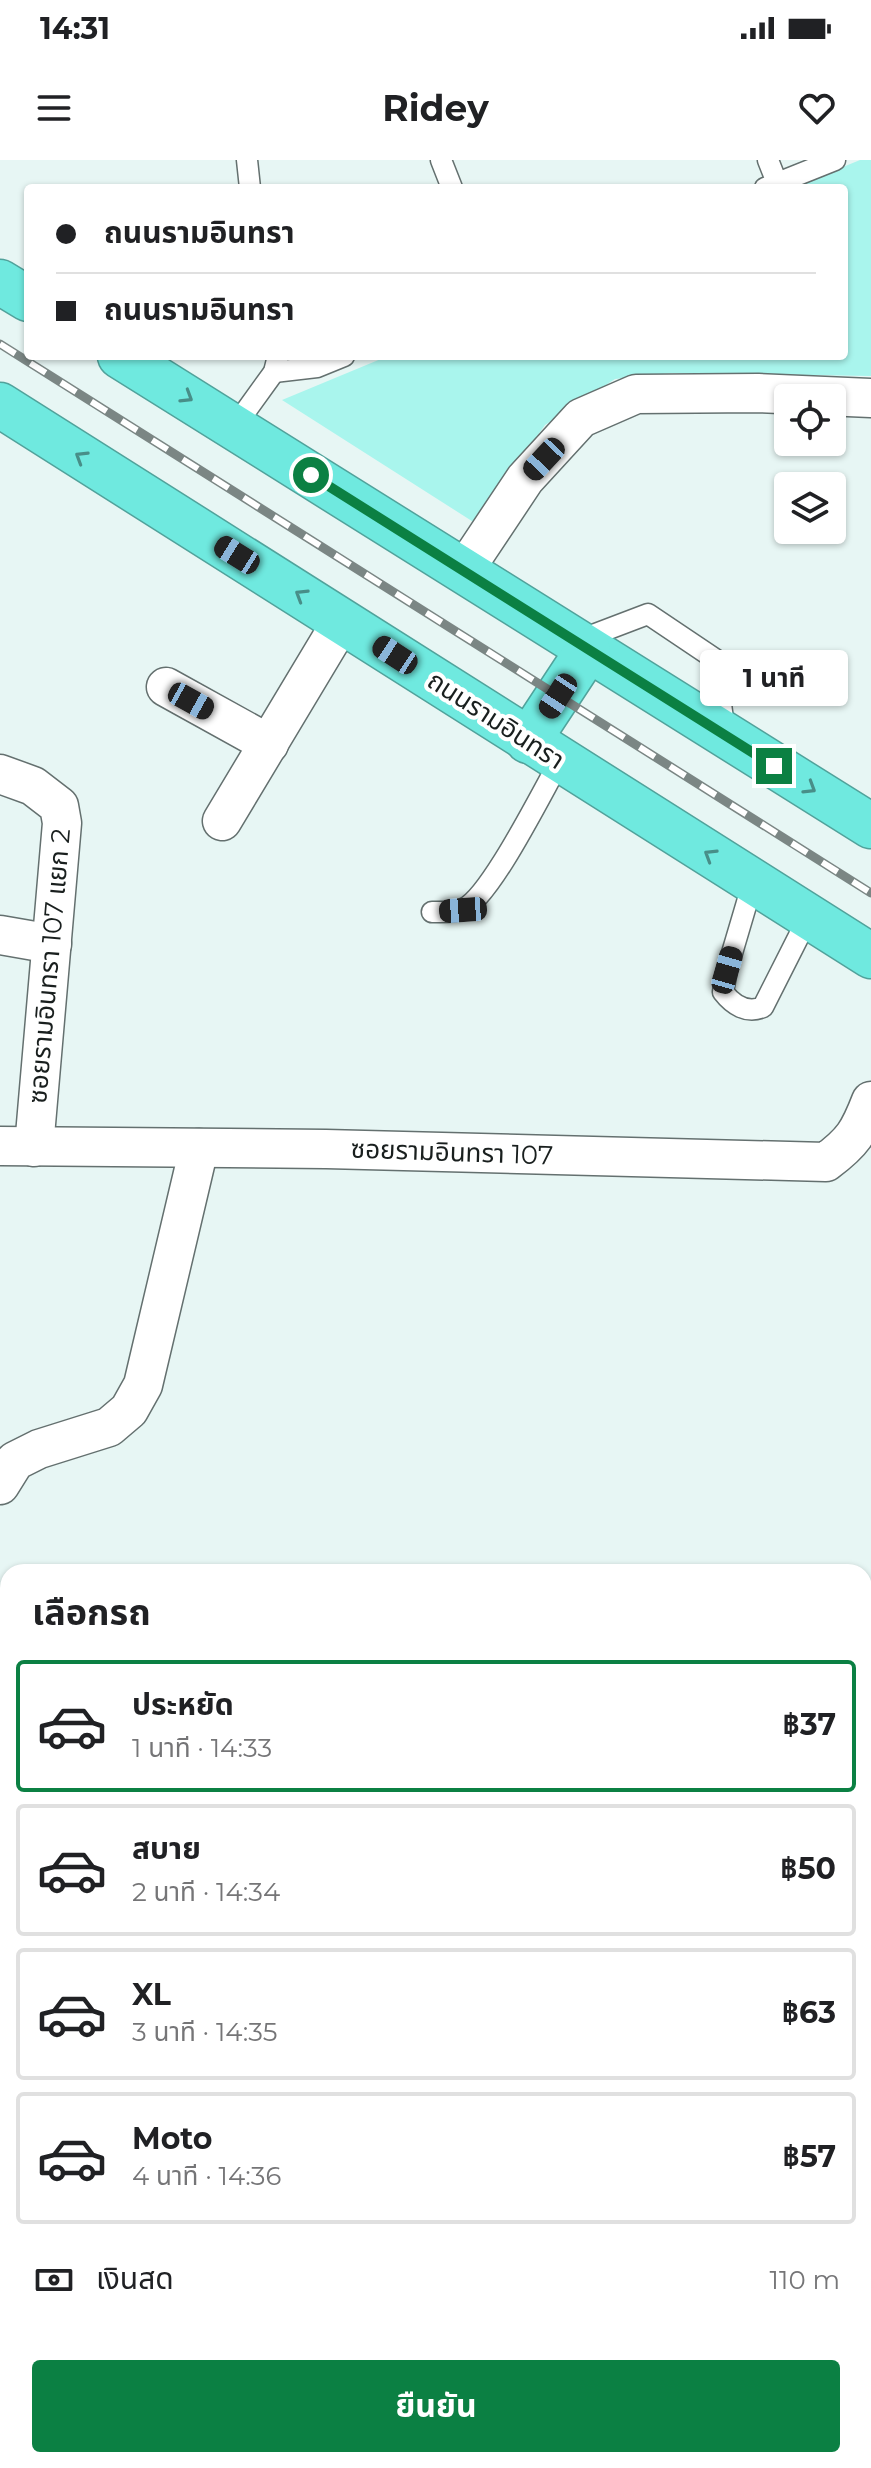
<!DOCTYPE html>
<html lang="th">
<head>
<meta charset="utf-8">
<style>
  body { margin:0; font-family:Montserrat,"Noto Sans Thai",sans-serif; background:#f6f6f6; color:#202124; height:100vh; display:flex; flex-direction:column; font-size:30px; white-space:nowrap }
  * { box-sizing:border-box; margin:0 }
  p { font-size:26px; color:#757577 }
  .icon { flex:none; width:44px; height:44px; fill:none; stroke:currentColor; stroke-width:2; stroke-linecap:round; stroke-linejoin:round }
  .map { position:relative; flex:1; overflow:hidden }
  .sheet { position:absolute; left:0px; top:1404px; width:872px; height:904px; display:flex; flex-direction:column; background:#fff; border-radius:24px 24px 0 0; box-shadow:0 2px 6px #0004 }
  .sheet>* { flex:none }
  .top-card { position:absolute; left:24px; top:24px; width:824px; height:176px; border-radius:8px; box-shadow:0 2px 6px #0004; display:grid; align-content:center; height:176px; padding:0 32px; background:#fff }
  .controls { position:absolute; left:774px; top:224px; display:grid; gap:16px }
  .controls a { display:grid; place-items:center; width:72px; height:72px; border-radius:8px; background:#fff; box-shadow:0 2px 6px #0004; font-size:40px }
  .end { position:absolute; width:36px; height:36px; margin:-18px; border:10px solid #0b8043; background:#fff; box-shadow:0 0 0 4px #fff }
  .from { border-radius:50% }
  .bubble { position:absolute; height:56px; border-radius:8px; background:#fff; box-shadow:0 2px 6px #0004; font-size:26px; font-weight:700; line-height:56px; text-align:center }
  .car { position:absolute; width:24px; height:48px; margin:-24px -12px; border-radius:10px; box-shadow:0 0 6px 2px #0007; background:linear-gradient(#222 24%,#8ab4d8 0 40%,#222 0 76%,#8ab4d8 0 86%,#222 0) }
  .top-card b { display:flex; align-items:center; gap:28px; height:76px; font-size:30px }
  .top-card b+b { border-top:2px solid #e0e0e0 }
  .top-card i { width:20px; height:20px; background:#202124 }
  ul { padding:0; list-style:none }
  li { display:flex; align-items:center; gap:24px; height:132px; margin:0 16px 12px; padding:0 16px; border:4px solid #e0e0e0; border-radius:8px }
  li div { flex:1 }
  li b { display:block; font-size:30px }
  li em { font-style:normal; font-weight:700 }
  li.selected { border-color:#0b8043 }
  li>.icon { width:72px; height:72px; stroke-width:1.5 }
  h2 { padding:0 32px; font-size:36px; line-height:96px }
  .pay { display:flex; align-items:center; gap:20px; height:88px; padding:0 32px; font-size:30px }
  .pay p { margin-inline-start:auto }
  .button { display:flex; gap:16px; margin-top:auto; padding:16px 32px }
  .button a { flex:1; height:92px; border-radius:8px; background:#0b8043; color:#fff; font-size:32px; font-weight:700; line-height:92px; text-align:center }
  .status { display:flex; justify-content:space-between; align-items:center; height:56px; padding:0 40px; background:#fff; direction:ltr }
  .status svg { height:22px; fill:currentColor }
  header { display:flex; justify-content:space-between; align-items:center; height:104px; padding:0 32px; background:#fff; font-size:36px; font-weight:700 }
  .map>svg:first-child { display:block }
</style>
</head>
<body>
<div class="status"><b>14:31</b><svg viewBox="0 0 49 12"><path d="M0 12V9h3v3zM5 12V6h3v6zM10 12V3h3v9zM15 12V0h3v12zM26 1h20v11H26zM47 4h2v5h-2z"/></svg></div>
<header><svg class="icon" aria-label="menu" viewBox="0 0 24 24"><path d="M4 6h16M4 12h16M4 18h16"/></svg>Ridey<svg class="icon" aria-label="heart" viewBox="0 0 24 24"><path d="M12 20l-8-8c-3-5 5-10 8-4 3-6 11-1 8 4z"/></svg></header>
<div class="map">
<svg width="871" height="2308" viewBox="0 0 871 2308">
  <rect width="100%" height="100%" fill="#e7f6f4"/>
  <polygon fill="#a9f5ed" points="860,0 871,0 871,216 672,213 615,219 545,265 475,363 282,240 388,196 844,196 844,28 792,28"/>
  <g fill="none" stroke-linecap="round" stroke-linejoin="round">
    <g stroke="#47a59d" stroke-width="36">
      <polyline points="0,1901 8,1905"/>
      <polyline points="864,1999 871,1997"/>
    </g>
    <defs>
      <g id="lane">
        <polyline points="247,0 250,28"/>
        <polyline points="441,0 452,28"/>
        <polyline points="768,0 777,23"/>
        <polyline points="765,28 835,0"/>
        <polyline points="274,212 317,207 344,196"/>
        <polyline points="235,266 274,212 278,196"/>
        <polyline points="577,481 648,454 715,499 725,574"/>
        <path d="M753,722L727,810L723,832C733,845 747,854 763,847L808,758"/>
        <path d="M432,752C441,752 455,753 463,749C490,738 543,630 560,601"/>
      </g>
      <g id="street">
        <polyline points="463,412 525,319 581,258 636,234 758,233 871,238"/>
        <polyline points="166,527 269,584"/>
        <polyline points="0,614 33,626 59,646 62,663 34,987"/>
        <polyline points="222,661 342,461"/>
        <polyline points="0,775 52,784"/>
        <path d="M0,986L326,989L826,1002C853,982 859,972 871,941"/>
        <polyline points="0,1325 15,1301 39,1289 109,1267 129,1250 143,1225 199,988"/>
        <polyline points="0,1990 8,1994"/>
        <polyline points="864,2094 871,2093"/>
        <polyline points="0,2214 8,2218"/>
        <polyline points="191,2300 201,2304"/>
        <polyline points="408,2300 427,2308"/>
        <polyline points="864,2300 871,2303"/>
        <polyline points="785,2308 788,2300"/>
      </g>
      <g id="highway">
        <polyline points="0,122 28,139"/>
        <polyline points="120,196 871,666"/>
        <polyline points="0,245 871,796"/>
        <polyline points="528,581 588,490"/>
      </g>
    </defs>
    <use href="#lane" stroke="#64706f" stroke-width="23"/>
    <use href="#street" stroke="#64706f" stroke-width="41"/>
    <use href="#highway" stroke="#51a29b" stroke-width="47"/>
    <use href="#lane" stroke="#fff" stroke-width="20"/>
    <use href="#street" stroke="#fff" stroke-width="38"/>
    <use href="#highway" stroke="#6fe9df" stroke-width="44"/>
    <defs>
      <polyline id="rail" points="0,184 871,733"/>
    </defs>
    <use href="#rail" stroke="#7b8684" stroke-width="9"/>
    <use href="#rail" stroke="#fff" stroke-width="6" stroke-dasharray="18" stroke-linecap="butt"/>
  </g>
  <defs><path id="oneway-chevron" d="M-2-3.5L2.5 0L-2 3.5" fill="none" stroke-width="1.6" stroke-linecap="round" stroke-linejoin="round" transform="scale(2)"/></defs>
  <g stroke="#488e88">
    <use href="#oneway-chevron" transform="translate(187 237) rotate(32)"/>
    <use href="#oneway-chevron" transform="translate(81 297) rotate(-148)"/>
    <use href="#oneway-chevron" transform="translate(301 435) rotate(-148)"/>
    <use href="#oneway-chevron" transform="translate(810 628) rotate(32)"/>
    <use href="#oneway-chevron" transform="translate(710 695) rotate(-148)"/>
  </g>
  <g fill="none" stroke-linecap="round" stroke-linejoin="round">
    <polyline stroke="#0b8043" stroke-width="10" points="311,315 774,606"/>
  </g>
  <g text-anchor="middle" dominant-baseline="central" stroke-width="8" stroke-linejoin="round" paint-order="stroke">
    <g font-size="26" fill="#191f1e" stroke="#fff">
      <text transform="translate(496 560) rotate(33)">ถนนรามอินทรา</text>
      <text transform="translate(49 806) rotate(-85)">ซอยรามอินทรา 107 แยก 2</text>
      <text transform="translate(452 992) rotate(2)">ซอยรามอินทรา 107</text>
    </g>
  </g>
</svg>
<div class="controls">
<a><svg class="icon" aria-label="locate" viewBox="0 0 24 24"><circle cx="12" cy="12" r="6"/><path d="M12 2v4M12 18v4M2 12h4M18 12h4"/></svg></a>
<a><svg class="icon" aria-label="layers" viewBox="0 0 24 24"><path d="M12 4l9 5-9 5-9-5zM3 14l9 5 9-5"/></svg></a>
</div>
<i class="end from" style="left:311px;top:315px"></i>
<i class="end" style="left:774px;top:606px"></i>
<div class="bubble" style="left:700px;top:490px;width:148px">1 นาที</div>
<i class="car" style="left:544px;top:299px;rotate:223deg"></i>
<i class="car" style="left:237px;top:395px;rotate:302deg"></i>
<i class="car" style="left:395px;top:495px;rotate:303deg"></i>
<i class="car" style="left:558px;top:536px;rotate:213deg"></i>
<i class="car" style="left:191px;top:541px;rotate:119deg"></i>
<i class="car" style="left:463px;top:750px;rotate:266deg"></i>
<i class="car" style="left:727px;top:810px;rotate:16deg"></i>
<div class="top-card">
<b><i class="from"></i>ถนนรามอินทรา</b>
<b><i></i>ถนนรามอินทรา</b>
</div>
<section class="sheet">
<h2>เลือกรถ</h2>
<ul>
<li class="selected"><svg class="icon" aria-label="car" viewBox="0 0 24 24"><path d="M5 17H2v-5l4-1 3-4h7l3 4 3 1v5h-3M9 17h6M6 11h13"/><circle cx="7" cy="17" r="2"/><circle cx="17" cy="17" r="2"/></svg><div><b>ประหยัด</b><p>1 นาที · 14:33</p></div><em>฿37</em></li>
<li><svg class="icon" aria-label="car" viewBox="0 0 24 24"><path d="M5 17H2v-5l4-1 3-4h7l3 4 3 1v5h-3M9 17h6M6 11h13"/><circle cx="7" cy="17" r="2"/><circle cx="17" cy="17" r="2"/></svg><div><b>สบาย</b><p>2 นาที · 14:34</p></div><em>฿50</em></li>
<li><svg class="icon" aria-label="car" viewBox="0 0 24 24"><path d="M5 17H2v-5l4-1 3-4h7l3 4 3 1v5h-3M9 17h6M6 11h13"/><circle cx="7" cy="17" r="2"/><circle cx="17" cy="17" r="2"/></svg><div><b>XL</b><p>3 นาที · 14:35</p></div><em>฿63</em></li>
<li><svg class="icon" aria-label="car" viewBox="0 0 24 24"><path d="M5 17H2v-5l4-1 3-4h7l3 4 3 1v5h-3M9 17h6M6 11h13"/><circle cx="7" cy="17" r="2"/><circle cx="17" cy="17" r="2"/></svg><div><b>Moto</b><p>4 นาที · 14:36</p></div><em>฿57</em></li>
</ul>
<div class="pay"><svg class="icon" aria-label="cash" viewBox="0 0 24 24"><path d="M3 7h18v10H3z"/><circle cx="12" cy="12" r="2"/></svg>เงินสด<p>110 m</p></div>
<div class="button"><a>ยืนยัน</a></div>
</section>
</div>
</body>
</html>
